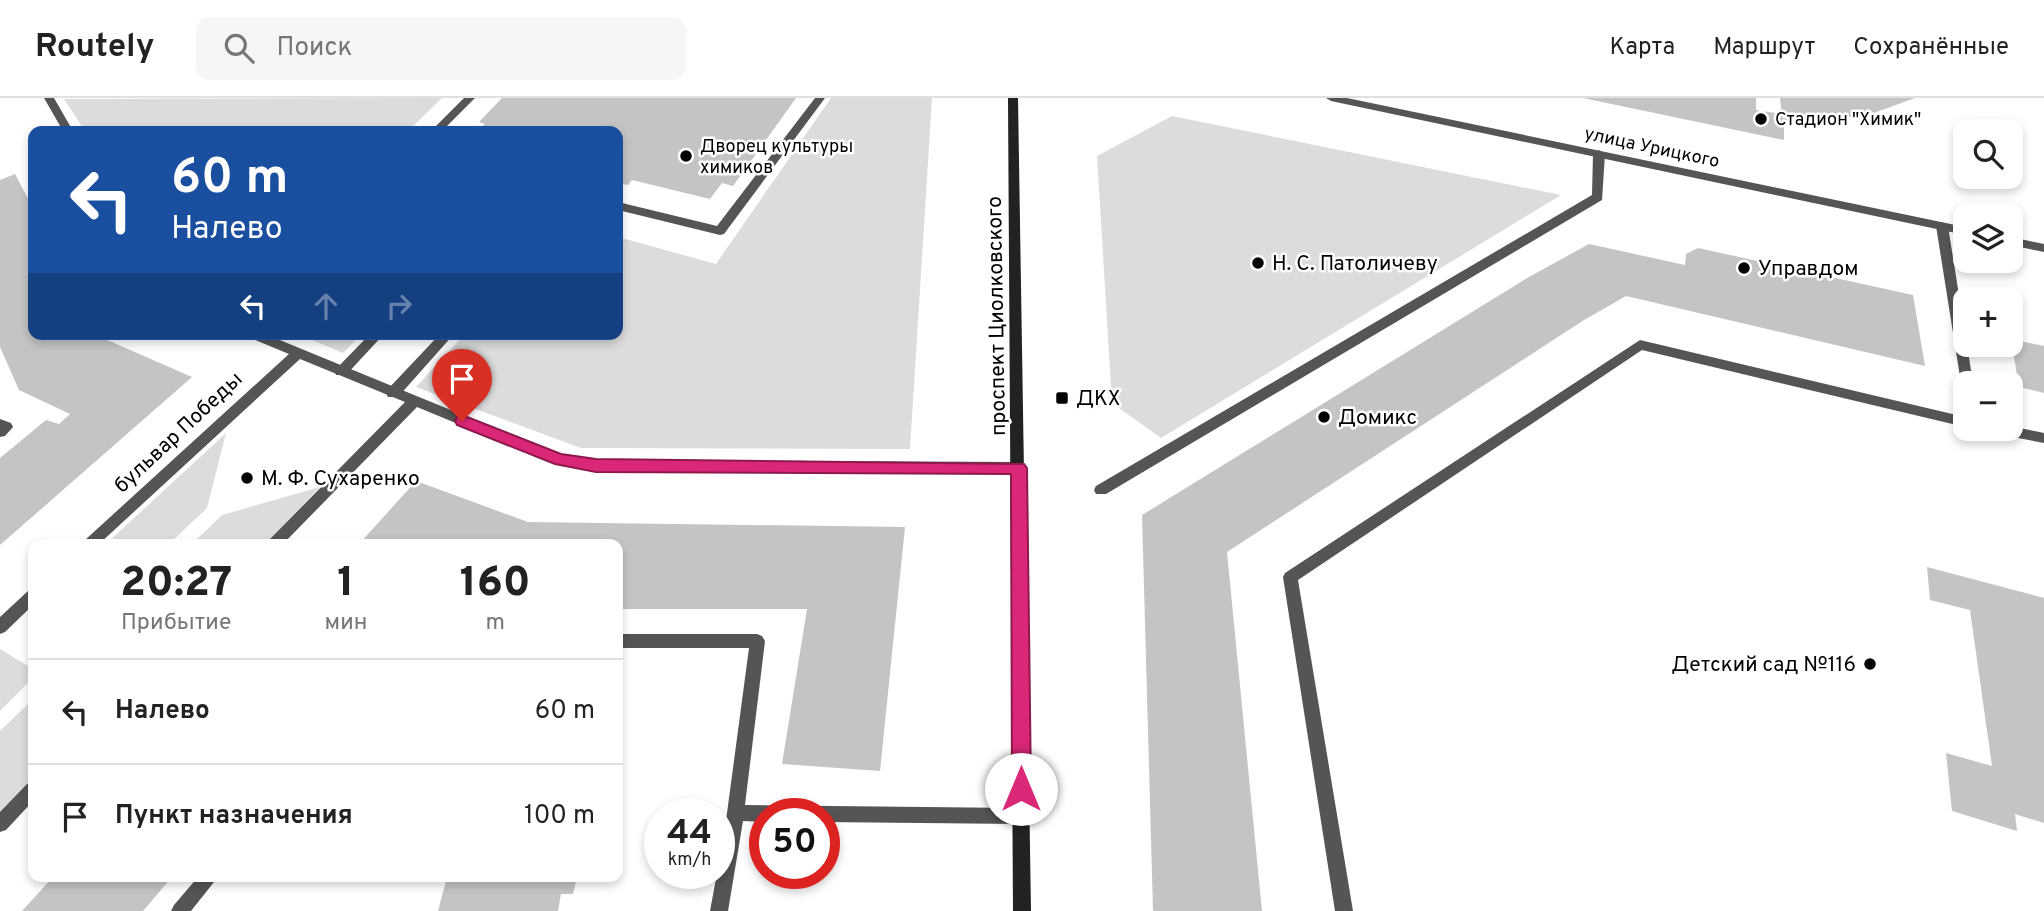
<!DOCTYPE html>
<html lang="ru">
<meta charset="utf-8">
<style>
:root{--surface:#fff;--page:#f6f6f6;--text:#222;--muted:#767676;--line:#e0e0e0}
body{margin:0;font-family:Overpass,sans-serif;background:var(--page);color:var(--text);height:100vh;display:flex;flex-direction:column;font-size:26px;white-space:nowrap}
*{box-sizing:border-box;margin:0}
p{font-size:23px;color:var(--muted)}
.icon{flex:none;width:38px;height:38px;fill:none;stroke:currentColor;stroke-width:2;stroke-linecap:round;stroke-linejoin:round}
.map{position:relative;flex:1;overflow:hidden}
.sheet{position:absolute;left:28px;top:441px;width:595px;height:343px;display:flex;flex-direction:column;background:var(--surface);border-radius:14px;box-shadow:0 4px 10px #0003}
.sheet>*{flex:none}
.hud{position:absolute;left:28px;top:28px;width:595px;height:214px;border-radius:14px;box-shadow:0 4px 10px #0003;background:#1a4fa0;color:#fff;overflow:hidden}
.fabs{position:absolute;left:1953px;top:21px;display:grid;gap:14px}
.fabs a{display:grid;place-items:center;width:70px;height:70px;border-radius:14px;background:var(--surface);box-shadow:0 4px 10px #0003;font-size:35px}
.speed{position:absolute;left:644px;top:700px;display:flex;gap:14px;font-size:35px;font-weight:700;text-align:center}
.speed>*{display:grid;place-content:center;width:91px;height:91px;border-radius:50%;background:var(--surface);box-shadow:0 4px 10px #0003;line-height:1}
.speed small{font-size:18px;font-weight:400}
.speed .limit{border:10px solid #d22;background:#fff;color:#111}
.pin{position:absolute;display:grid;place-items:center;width:60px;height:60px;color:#fff;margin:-72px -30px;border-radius:50% 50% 50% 0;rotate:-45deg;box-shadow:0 0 7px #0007}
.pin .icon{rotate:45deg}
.me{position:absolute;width:77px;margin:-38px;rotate:0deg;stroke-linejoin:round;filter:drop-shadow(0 0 5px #0008)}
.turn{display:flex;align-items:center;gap:24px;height:147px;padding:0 28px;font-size:32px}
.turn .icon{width:91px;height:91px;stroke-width:2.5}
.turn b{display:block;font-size:49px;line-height:60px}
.lanes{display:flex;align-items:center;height:66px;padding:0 28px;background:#0003;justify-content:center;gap:35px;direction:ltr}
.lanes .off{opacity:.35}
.eta{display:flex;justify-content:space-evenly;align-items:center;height:119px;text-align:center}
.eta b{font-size:42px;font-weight:800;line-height:49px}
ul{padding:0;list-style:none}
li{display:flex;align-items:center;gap:21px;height:105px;padding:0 28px;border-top:2px solid var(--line)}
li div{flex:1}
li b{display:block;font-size:26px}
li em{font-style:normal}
header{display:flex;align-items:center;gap:42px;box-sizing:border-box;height:98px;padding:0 35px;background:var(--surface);border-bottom:2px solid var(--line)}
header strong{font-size:33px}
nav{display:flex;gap:38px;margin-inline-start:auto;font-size:24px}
.search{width:490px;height:63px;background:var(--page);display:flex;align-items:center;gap:18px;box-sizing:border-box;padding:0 24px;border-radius:14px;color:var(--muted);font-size:26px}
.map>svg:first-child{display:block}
</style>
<header>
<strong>Routely</strong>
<div class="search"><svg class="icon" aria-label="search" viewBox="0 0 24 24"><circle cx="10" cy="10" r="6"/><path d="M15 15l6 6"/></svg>Поиск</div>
<nav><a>Карта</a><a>Маршрут</a><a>Сохранённые</a></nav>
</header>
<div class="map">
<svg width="2044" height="813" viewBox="0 0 2044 813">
<rect width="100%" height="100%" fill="#fff"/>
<path fill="#dcdcdc" d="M442 0 408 33H85L64 1Z
M831 0H932L910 351 581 350 416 289 465 236H618V139L716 166Z
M1172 18 1561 97 1161 340 1112 305 1097 58Z
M298 236H362L343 255Z
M226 335 207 410 169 446H106Z
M320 389 265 446H192L222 417Z
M0 551 33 571V580L0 613Z
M33 601V681L0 715V633Z"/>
<path fill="#c4c4c4" d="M502 0H796L733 88 722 85 710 101 632 82 628 87 618 85V33H478L485 26 479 24Z
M1583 0H1756V12L1782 16 1780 0H1915L1871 16 1784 27V42Z
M15 76 33 110V236H102L105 241 192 279 0 447V360L46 322 59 326 70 316 19 292 0 249V82Z
M1589 146 1685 167 1686 156 1698 150 1913 197 1925 268 1626 198 1584 222 1227 454 1262 813H1153L1142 417 1529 179Z
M2011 241 2044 248V295L2019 289Z
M416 383 528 424 905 429 880 673 782 666 807 511H618V446H359Z
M1927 469 2044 500V725L2015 716 2017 733 1952 713 1946 655 1992 668 1970 512 1930 502Z
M53 779H172L143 813H22Z
M447 779H577L573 796H561L558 813H438Z"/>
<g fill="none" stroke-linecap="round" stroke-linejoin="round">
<path fill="#555" fill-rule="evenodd" d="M464 0H475L442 33H431Z
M815 0H825L724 136 720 137 618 112V104L717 128Z
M1599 52 1605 56 1602 102 1106 396H1096L1094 392 1096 388 1592 97 1593 56Z
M1942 124 1948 128 1965 235V247H1967L1973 285H1965V289L1961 285 1936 128Z
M370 236H384L346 277H336L335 274 336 271Z
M440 236H454L398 299H388L386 295 388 291Z
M1640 242 1965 319V329L1642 252 1298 482 1353 813H1335L1283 479 1285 475Z
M0 321 11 325 13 329 5 338 0 339Z
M2011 328 2044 335V345L1997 336 1990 331H2011Z
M618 536H757L762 538 765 543 745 707 1022 710 1028 712 1030 718 1028 724 1022 726 824 724V716H765V724L743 723 728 813H710L717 775H719L749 550H618Z
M198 779H218L191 813H171L174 807Z"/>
<path fill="#555" fill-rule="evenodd" d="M44 0H54L73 33H63Z
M246 236H265L561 357 596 362 1019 364 1024 366 1026 370 1024 374 1019 376 596 374 555 366 417 309 283 446H267L269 442 405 304 300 261 99 446H83L85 442 289 256 248 239Z
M33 492V507L5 534 0 536V519L28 493Z
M33 684V703L6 732 0 734V714L27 686Z"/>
<path fill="#555" fill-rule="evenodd" d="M1326 0H1347L1965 129V137L1331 3Z
M2011 139 2044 146V154L2011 147Z"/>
<path fill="#222" fill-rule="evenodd" d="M1008 0H1018L1031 813H1013Z"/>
</g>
<path fill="#db2777" stroke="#8e194d" stroke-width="2" d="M462 317 561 356 596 361 1024 366 1027 370 1031 691 1028 697 1021 700 1015 697 1012 691 1011 376 596 374 555 366 457 327 455 323 457 319Z"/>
<g fill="#000" stroke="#fff" stroke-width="2.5">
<circle cx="1761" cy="21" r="7"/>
<circle cx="686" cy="58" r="7"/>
<circle cx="1258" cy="165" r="7"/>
<circle cx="1744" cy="170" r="7"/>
<rect x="1055" y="293" width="14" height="14" rx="3.5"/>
<circle cx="1324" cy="319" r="7"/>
<circle cx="247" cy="380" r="7"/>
<circle cx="1870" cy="566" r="7"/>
</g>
<g text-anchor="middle" stroke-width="5" stroke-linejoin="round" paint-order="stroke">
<g font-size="18" fill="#000" stroke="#fff" text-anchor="start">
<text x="1775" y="27">Стадион "Химик"</text>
<text x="700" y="54">Дворец культуры<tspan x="700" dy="21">химиков</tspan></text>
</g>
<g font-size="18" fill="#000" stroke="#fff">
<text transform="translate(1652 49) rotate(12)" y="6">улица Урицкого</text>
</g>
<g font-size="21" fill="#000" stroke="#fff" text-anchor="start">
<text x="1272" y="172">Н. С. Патоличеву</text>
<text x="1758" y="177">Управдом</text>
<text x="1076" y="307">ДКХ</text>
<text x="1338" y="326">Домикс</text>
<text x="261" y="387">М. Ф. Сухаренко</text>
<text x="1856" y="573" text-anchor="end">Детский сад №116</text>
</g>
<g font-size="21" fill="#000" stroke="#fff">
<text transform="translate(996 218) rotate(-91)" y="7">проспект Циолковского</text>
<text transform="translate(178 334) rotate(-43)" y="7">бульвар Победы</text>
</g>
</g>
</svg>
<div class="fabs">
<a><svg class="icon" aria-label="search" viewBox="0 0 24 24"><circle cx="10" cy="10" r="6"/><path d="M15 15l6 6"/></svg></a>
<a><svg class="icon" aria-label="layers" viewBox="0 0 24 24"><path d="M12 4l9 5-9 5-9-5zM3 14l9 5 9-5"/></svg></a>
<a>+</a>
<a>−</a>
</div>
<div class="speed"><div>44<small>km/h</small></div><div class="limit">50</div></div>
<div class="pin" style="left:462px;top:323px;background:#d93025"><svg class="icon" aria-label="arrive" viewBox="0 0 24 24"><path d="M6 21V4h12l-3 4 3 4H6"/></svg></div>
<svg class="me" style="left:1021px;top:691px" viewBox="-20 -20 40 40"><circle r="19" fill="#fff"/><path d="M0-13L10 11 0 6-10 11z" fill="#db2777"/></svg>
<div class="hud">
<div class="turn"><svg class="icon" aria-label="left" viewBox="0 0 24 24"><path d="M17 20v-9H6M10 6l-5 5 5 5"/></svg><div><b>60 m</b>Налево</div></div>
<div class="lanes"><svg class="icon" aria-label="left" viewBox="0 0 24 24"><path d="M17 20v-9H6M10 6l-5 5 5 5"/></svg><svg class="icon off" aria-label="ahead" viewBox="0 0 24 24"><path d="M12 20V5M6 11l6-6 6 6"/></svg><svg class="icon off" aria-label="right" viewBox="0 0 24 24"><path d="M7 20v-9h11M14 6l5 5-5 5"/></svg></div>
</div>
<section class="sheet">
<div class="eta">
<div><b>20:27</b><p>Прибытие</p></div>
<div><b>1</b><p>мин</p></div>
<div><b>160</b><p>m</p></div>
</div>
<ul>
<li><svg class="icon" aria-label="left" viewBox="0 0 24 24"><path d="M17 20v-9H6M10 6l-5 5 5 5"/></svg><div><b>Налево</b></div><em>60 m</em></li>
<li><svg class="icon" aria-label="arrive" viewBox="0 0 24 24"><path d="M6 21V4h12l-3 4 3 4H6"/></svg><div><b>Пункт назначения</b></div><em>100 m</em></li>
</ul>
</section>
</div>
